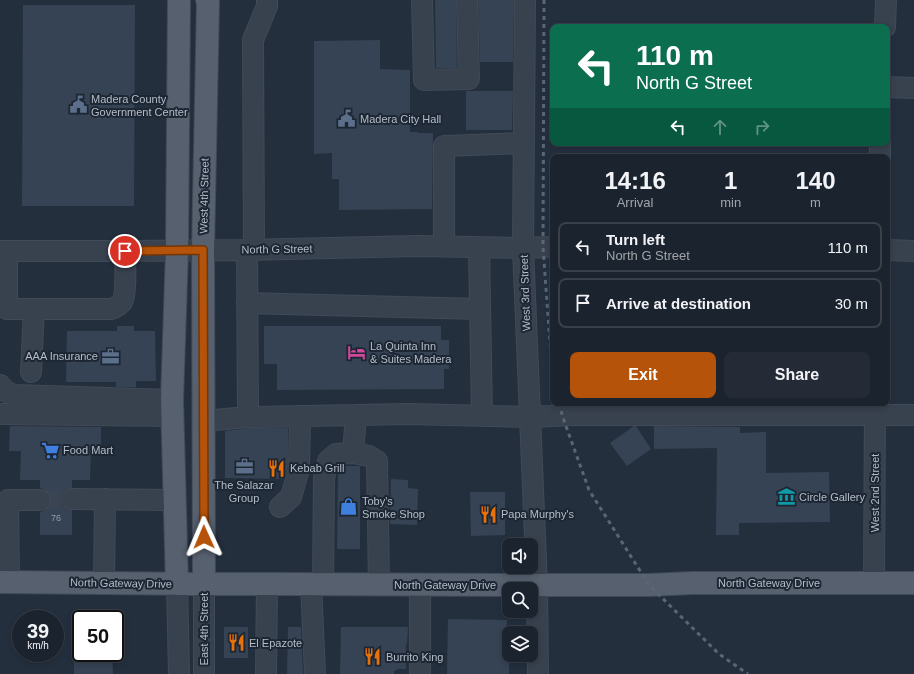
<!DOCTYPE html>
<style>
:root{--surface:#1b232e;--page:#242b36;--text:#f1f3f6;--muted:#a0a4aa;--line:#39404a;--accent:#b45309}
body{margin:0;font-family:Helvetica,sans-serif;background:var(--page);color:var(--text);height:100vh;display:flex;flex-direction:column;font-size:15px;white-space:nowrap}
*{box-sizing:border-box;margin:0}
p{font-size:13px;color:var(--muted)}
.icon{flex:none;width:22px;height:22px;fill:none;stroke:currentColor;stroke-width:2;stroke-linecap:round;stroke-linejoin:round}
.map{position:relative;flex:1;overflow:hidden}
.sheet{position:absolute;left:550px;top:154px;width:340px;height:252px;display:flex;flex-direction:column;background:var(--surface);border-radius:8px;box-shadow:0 2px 6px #0003,0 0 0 1px var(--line)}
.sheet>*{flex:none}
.top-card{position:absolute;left:550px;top:24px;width:340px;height:122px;border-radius:8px;box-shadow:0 2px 6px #0003,0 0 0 1px var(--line);background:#0b6e4f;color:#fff;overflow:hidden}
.tools{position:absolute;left:502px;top:538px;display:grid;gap:8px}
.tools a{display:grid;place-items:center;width:36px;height:36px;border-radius:8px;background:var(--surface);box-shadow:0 2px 6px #0003,0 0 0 1px var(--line);font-size:20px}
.speed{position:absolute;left:12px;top:610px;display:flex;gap:8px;font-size:20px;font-weight:700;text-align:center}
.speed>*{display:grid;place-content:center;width:52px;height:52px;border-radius:50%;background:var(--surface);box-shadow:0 2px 6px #0003,0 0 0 1px var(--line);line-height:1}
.speed small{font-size:10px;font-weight:400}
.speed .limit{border:2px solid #111;border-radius:6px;background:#fff;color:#111}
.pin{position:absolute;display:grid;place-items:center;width:34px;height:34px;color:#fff;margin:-17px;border:2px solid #fff;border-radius:50%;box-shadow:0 1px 4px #0007}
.me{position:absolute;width:44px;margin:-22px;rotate:359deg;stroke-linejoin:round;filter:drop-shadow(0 0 3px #0008)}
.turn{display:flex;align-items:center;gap:14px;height:84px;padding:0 20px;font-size:18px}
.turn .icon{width:52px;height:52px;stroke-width:2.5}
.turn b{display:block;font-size:28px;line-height:34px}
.lanes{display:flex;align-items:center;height:38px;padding:0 20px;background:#0003;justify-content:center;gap:20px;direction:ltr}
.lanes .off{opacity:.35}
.eta{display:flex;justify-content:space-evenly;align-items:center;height:68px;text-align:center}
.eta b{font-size:24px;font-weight:600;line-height:28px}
.action{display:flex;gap:8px;margin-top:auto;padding:8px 20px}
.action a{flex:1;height:46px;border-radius:8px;background:var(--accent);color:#fff;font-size:16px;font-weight:600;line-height:46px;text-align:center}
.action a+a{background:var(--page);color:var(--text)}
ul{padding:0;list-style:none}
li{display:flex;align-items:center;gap:12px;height:50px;margin:0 8px 6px;padding:0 12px;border:2px solid var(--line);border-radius:8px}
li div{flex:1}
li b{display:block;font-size:15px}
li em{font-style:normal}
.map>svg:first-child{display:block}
</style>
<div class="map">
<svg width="914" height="674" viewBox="0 0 914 674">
<rect width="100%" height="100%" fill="#242f3e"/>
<path fill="#364354" d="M435 0H456L457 68H436Z
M478 0H514L513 62H480Z
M23 5H135L134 206H22Z
M380 40V69L410 70V132H418V133H433L432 209 339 210V179H332V153L314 154V41Z
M466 91H513L512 130H466Z
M117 326H134V331H155L156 381H136V387H116V382H66L67 331H117Z
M264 326H441V340H449V369H444V389L277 390V364H264Z
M10 426 101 427V449H91L90 480H72V488L66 489 62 494 61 498 62 505 67 509 72 510V535H40V512L45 510 50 506 51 500 50 495 46 490 40 488V480H20L21 451H9Z
M634 426H636L651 449 627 466 610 443Z
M654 426 740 427V433L766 432V473L829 472 830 522 739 523V535H716L717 448 654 449Z
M249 428H288V467L284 479 225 478V431Z
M340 466H360V549H337L338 470V467Z
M391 479 408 480V488L418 489 417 525 390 524Z
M470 492H505V535L471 536Z
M448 619 507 620 506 641H509V674H447Z
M224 627H248V658H224Z
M288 627H301L303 674H287Z
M341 627H408L407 643 406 644V669H397V670L394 671V674H340Z
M74 653H112L113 674H74Z"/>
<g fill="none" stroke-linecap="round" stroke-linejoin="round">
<path stroke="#3a4453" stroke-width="20" stroke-dasharray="20 10" stroke-linecap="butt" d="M40 500 72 499"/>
<defs>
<path id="minor" d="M422 0 424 80 469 79 467 0
M525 0 523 248 537 585 538 674
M885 27 886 0
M887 87 914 88
M880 157V143
M444 246V146L524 143
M479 247 482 416
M254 249 253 40 267 6V0
M247 250 248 417
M887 250 914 251
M0 251H125L247 250 418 246 523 248 553 247
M7 251V309H112C116 307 119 306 122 302 127 294 125 261 125 251
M247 303 480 309
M31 372 34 309
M0 385 5 391 14 395 172 400
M0 414 173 416
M203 421 248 417 408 414 530 417 574 415H914
M353 453 356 415
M72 499 174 500
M280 507 291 497 299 469 300 416
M9 582 8 500H40
M874 582 875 403
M104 583 105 499
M177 584 179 674
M311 584 315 674
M323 584 324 478 328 461 336 454 353 453 369 456 377 461 379 585
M420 585V674
M204 674V584
M266 674 267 584"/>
<path id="major" d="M0 582 204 584H282L516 585H649L692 583H914
M177 584 172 400 177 250 179 0
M204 584 203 250 208 2 207 0"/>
</defs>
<use href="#minor" stroke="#414a57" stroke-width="22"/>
<use href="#major" stroke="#414a57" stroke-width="24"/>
<use href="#minor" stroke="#38414e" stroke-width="20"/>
<use href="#major" stroke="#56606e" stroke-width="22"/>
<path stroke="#5a6575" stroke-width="3" stroke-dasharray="4 4" stroke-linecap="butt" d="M544 0 543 247 550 343 553 362
M560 403 562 415 589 490 649 585 719 654 748 674"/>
</g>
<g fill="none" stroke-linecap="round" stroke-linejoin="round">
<defs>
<path id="route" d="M125 251 203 250 204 537"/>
</defs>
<use href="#route" stroke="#753606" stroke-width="10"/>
<use href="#route" stroke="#b45309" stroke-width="7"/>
</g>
<defs>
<symbol id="civic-bare" viewBox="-9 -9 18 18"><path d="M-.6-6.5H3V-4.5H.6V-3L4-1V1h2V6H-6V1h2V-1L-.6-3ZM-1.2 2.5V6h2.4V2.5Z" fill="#5c6f8a" stroke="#1d2633" stroke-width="2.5" paint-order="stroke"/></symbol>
<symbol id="hotel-bare" viewBox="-9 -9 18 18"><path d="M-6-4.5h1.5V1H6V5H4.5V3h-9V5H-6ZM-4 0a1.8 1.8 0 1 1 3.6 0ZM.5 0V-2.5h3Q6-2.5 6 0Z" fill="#d1479c" stroke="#1d2633" stroke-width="2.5" paint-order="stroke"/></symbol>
<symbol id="office-bare" viewBox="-9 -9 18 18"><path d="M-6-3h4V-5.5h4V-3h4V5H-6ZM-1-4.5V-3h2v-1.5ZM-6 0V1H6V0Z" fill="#5c6f8a" stroke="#1d2633" stroke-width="2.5" paint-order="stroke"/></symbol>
<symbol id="supermarket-bare" viewBox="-9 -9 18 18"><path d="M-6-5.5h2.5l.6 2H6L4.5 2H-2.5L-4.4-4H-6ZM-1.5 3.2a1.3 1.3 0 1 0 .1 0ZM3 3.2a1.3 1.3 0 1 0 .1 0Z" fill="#3f7fe0" stroke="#1d2633" stroke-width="2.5" paint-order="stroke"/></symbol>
<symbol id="restaurant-bare" viewBox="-9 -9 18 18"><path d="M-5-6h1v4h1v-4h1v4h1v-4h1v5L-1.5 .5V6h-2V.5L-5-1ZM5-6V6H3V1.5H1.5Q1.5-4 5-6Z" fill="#e8710a" stroke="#1d2633" stroke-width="2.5" paint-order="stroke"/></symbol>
<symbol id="museum-bare" viewBox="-9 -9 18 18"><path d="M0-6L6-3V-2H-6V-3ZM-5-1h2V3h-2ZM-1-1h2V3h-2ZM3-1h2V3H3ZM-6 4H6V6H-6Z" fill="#0f9aa8" stroke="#1d2633" stroke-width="2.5" paint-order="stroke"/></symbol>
<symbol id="shop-bare" viewBox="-9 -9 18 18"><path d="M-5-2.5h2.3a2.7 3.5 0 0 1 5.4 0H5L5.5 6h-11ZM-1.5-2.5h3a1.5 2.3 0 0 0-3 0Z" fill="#3f7fe0" stroke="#1d2633" stroke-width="2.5" paint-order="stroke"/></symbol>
</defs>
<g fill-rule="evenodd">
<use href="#civic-bare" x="66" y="92" width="25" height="25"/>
<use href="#civic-bare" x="334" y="106" width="25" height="25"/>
<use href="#hotel-bare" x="344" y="340" width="25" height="25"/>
<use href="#office-bare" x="98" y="344" width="25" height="25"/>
<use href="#supermarket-bare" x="38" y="438" width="25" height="25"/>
<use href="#office-bare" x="232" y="454" width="25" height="25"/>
<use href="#restaurant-bare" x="264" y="456" width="25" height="25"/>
<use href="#museum-bare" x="774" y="484" width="25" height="25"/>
<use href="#shop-bare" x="336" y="494" width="25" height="25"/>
<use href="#restaurant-bare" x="476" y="502" width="25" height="25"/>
<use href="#restaurant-bare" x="224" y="630" width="25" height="25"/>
<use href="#restaurant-bare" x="360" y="644" width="25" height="25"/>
</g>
<g text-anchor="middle" stroke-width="4" stroke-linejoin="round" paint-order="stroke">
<g font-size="9" fill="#929caa">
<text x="56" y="521">76</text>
</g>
<g font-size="11" fill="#b4bcc9" stroke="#1d2633" text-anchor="start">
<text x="91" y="103">Madera County<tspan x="91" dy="13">Government Center</tspan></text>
<text x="360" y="123">Madera City Hall</text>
<text x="370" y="350">La Quinta Inn<tspan x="370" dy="13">&amp; Suites Madera</tspan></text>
<text x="98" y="360" text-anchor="end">AAA Insurance</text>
<text x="63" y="454">Food Mart</text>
<text x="290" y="472">Kebab Grill</text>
<text x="244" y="489" text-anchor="middle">The Salazar<tspan x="244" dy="13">Group</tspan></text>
<text x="799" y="501">Circle Gallery</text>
<text x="362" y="505">Toby's<tspan x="362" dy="13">Smoke Shop</tspan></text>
<text x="501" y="518">Papa Murphy's</text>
<text x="249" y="647">El Epazote</text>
<text x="386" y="661">Burrito King</text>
</g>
<g font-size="11" fill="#b4bcc9" stroke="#1d2633">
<text transform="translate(204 196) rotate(-89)" y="4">West 4th Street</text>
<text transform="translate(277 249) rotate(-1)" y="4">North G Street</text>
<text transform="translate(525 293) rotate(-92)" y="4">West 3rd Street</text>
<text transform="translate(875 493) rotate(-90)" y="4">West 2nd Street</text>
<text transform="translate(121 583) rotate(1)" y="4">North Gateway Drive</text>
<text x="769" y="587">North Gateway Drive</text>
<text x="445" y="589">North Gateway Drive</text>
<text transform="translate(204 629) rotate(-90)" y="4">East 4th Street</text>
</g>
</g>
</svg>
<div class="tools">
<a><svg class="icon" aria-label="sound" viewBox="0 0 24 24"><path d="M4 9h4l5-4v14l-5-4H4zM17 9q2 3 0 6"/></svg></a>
<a><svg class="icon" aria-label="search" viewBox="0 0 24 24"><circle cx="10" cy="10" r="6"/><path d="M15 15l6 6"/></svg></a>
<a><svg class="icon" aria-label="layers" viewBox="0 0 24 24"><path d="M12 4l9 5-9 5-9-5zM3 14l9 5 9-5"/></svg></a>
</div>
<div class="speed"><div>39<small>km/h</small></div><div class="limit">50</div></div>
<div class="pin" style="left:125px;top:251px;background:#d93025"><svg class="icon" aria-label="arrive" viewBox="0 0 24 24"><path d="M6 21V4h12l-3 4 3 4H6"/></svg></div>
<svg class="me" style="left:204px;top:537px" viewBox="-20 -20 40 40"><path d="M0-17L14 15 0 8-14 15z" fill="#b45309" stroke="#fff" stroke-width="4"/></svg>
<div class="top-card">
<div class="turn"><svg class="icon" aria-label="left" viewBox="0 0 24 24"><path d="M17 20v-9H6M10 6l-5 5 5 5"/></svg><div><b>110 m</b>North G Street</div></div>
<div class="lanes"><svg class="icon" aria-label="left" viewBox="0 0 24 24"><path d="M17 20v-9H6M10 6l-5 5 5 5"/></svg><svg class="icon off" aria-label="ahead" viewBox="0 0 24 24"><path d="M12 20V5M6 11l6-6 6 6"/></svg><svg class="icon off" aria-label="right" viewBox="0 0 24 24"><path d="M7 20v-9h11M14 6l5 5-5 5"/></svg></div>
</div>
<section class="sheet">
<div class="eta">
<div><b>14:16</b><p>Arrival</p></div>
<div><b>1</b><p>min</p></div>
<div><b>140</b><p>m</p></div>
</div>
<ul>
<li><svg class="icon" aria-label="left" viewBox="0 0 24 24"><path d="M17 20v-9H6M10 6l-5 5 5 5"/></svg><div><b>Turn left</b><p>North G Street</p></div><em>110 m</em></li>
<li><svg class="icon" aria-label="arrive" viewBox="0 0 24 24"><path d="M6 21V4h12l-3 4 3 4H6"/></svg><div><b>Arrive at destination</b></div><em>30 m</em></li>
</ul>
<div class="action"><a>Exit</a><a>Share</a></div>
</section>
</div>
